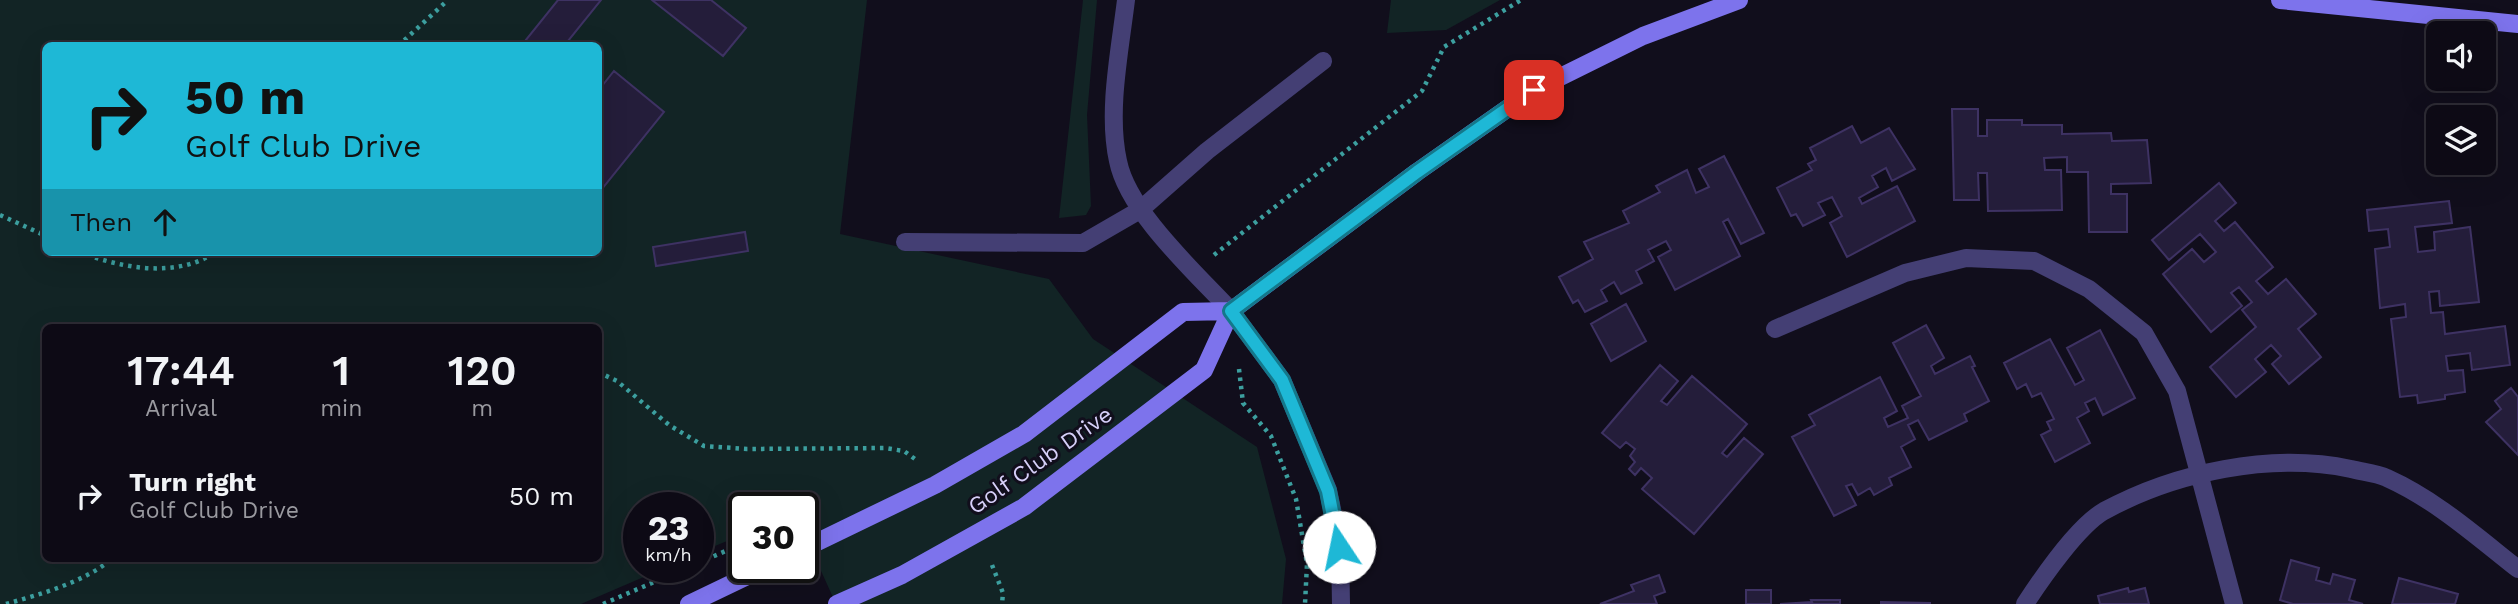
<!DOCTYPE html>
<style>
:root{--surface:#0d0a15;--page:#1b1822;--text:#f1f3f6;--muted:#9a9aa0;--line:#2d2b34}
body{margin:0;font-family:"Work Sans",sans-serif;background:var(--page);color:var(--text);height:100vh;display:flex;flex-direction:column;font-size:26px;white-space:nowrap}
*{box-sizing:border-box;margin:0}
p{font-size:23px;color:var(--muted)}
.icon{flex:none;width:38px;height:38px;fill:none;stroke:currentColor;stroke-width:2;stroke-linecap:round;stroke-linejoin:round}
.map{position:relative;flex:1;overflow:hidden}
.details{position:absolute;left:42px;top:324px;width:560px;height:238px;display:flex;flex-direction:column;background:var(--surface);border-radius:10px;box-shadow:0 7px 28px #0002,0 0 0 2px var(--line)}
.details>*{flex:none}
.banner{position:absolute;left:42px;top:42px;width:560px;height:214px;border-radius:10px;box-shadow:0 7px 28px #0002,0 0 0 2px var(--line);background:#1eb8d6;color:#111;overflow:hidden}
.controls{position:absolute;left:2426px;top:21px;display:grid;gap:14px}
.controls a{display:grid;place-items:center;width:70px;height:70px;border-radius:10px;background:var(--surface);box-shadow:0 7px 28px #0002,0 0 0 2px var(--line);font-size:35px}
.speed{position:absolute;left:623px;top:492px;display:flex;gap:14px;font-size:35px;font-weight:700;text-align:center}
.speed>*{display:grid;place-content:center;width:91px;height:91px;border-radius:50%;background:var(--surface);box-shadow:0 7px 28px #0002,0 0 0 2px var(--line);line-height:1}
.speed small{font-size:18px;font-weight:400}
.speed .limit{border:4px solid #111;border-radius:10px;background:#fff;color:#111}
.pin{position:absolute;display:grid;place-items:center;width:60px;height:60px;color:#fff;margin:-30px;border-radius:14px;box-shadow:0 4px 10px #0006}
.me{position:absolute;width:77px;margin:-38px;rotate:349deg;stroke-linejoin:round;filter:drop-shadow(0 0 5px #0008)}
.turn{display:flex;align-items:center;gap:24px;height:147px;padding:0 28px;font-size:32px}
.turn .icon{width:91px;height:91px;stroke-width:2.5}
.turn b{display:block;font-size:49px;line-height:60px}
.then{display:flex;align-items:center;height:66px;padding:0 28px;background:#0003;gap:14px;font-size:26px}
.eta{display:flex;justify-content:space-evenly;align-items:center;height:119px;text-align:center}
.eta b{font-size:42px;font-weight:600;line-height:49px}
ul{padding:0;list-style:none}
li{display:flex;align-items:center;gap:21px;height:105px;padding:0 28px}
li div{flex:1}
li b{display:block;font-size:26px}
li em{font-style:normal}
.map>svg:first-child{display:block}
</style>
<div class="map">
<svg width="2518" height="604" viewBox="0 0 2518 604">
<rect width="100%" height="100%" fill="#110e1c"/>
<path fill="#122425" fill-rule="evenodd" d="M0 0H867L840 234 1049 279 1093 339 1257 447 1286 559 1282 604H836L803 531V508H744V534L698 553V508H639V567H667L581 604H0ZM46 46H598V252H46ZM46 327H598V558H46Z
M1083 0H1097L1087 115 1091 206 1086 215 1059 218Z
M1391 0H1500L1446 30 1387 33Z"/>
<path fill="#241d3a" stroke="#3e3263" stroke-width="2" d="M558 0H601L564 46H521Z
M652 0H711L746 28 723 56Z
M614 71 664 112 598 194V91Z
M1952 109H1978V136H1987V120H2022V125H2062V134L2111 133 2112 141 2147 140 2151 183 2111 184V194H2127V232H2089L2088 172H2067V157L2044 158 2045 170H2061L2062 210 1988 211 1987 173H1978L1979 200H1954Z
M1852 126 1861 143 1889 128 1915 169 1892 181 1886 168 1872 176 1878 187 1859 198 1862 204 1897 186 1915 221 1847 257 1830 223 1842 216 1832 197 1818 203 1825 215 1803 226 1796 214 1791 216 1777 188 1812 170 1808 164 1816 160 1810 148Z
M1724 156 1764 233 1741 244 1728 219 1723 222 1740 256 1675 290 1658 257 1671 250 1666 241 1648 250 1654 261 1636 271 1642 283 1621 294 1614 282 1601 290 1607 301 1585 312 1578 300 1573 303 1559 277 1593 259 1584 242 1629 223 1623 211 1660 192 1656 186 1687 170 1696 193 1709 187 1699 169Z
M2219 183 2236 203 2215 221 2224 231 2235 222 2273 267 2256 281 2268 294 2286 279 2316 314 2298 329 2321 357 2289 384 2272 364 2281 356 2271 345 2255 359 2266 372 2236 397 2210 367 2256 327 2242 310 2252 302 2239 287 2231 293 2242 306 2211 332 2163 274 2192 249 2204 262 2216 252 2200 234 2169 260 2152 240Z
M2449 201 2452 223 2415 227 2418 252 2435 250 2434 232 2470 227 2479 302 2440 306 2439 291 2429 292 2431 313 2443 312 2445 334 2505 326 2510 365 2472 370 2470 353 2446 356 2448 371 2463 370 2465 392 2445 395V399L2418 403 2417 395 2400 397 2391 319 2406 317 2405 304 2380 308 2375 249 2390 247 2388 229 2369 231 2367 210Z
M745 232 748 251 656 266 653 247Z
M1626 304 1646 341 1611 361 1591 324Z
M1926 325 1944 358 1931 366 1935 374 1970 356 1975 366 1972 367 1989 401 1964 414 1967 421 1929 440 1918 420 1908 425 1915 439 1901 447 1911 467 1889 478 1892 485 1874 495 1870 488 1858 495 1852 484 1846 486 1856 505 1834 516 1792 437 1815 425 1809 415 1880 377 1897 411 1884 418 1888 427 1908 418 1902 406 1921 396 1893 343Z
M2100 330 2135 398 2103 415 2095 398 2085 403 2089 411 2077 418 2090 443 2055 462 2041 435 2051 430 2047 422 2054 419 2041 393 2032 397 2026 384 2017 389 2004 363 2050 339 2075 385 2084 380 2067 348Z
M1660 365 1678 381 1661 401 1667 405 1692 376 1747 424 1722 453 1727 457 1744 438 1763 454 1694 534 1642 489 1652 478 1641 468 1635 475 1629 469 1635 462 1630 456 1635 449 1626 442 1620 448 1602 433Z
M2511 388 2518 397V455L2486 422 2501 409 2495 401Z
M2291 560 2319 568 2316 580 2330 584 2333 574 2355 580 2349 600 2363 604H2293L2280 600Z
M1659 575 1665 592 1654 596 1657 604H1600L1634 591 1631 585Z
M2399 578 2458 594 2455 604H2392Z
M2128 588 2129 592 2145 588 2149 604H2100L2098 596Z
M1746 590H1771V604H1746Z
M1811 600H1840V604H1780L1812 602Z
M1881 602 1931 603 1881 604Z"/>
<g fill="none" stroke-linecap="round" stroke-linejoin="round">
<path stroke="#3c9f9f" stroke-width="4.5" stroke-dasharray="3.5 5" stroke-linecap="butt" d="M398 46 448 0
M0 215 46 236
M79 252C122 268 175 279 216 252
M1214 255 1422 91 1444 47 1521 0
M1239 369 1243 403 1271 436 1296 499 1307 564 1305 604
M598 372 617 381 669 425 704 446 747 449 885 448 904 451 915 459
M698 563 744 543
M992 565 1003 593 1002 604
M6 604C41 594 85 582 113 558
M603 604 689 567"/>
<path stroke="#443f74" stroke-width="18" d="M1126 0C1120 50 1107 112 1118 161 1128 212 1196 273 1231 311
M905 242 1083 243 1140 210 1207 151 1323 61"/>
<path stroke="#443f74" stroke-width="18" d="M1231 311 1282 380 1328 490 1340 547 1341 604
M1775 329 1905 273 1966 258 2034 261 2089 289 2144 333 2177 391 2234 604
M2025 604C2042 578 2078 526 2104 511 2176 472 2271 452 2351 469 2363 472 2377 473 2387 478 2436 500 2476 536 2518 569"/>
<path stroke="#7d73ec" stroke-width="18" d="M2280 0 2518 24
M803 549 935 485 1024 434 1183 312 1231 311
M689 604 766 567
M837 604 902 575 1024 507 1204 370 1231 311 1417 172 1534 90 1643 36 1739 0"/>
</g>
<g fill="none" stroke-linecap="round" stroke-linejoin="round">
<defs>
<path id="route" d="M1339 547 1328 491 1282 380 1231 311 1417 172 1534 90"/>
</defs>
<use href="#route" stroke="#14788b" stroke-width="18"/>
<use href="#route" stroke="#1eb8d6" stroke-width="12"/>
</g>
<g text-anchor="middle" stroke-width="6" stroke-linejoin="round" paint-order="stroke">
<g font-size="23" fill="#d6cff8" stroke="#110e1c">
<text transform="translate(1040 460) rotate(-35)" y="8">Golf Club Drive</text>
</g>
</g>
</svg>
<div class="controls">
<a><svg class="icon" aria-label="sound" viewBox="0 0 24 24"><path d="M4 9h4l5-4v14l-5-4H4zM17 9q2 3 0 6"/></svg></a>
<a><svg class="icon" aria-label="layers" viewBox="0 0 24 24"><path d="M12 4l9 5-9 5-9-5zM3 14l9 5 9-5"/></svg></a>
</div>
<div class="speed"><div>23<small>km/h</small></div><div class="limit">30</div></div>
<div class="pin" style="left:1534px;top:90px;background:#d93025"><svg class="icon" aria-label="arrive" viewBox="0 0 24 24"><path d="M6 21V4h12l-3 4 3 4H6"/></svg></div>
<svg class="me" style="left:1339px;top:547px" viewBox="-20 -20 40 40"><circle r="19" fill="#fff"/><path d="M0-13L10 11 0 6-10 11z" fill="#1eb8d6"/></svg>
<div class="banner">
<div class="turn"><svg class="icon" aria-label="right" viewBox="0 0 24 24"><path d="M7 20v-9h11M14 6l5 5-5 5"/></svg><div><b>50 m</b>Golf Club Drive</div></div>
<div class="then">Then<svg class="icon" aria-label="ahead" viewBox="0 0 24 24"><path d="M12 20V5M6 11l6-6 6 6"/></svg></div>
</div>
<section class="details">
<div class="eta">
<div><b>17:44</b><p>Arrival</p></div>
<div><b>1</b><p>min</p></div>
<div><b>120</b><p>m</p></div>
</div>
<ul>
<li><svg class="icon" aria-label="right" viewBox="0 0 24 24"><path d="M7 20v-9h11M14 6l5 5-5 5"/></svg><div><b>Turn right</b><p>Golf Club Drive</p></div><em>50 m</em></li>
</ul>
</section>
</div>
